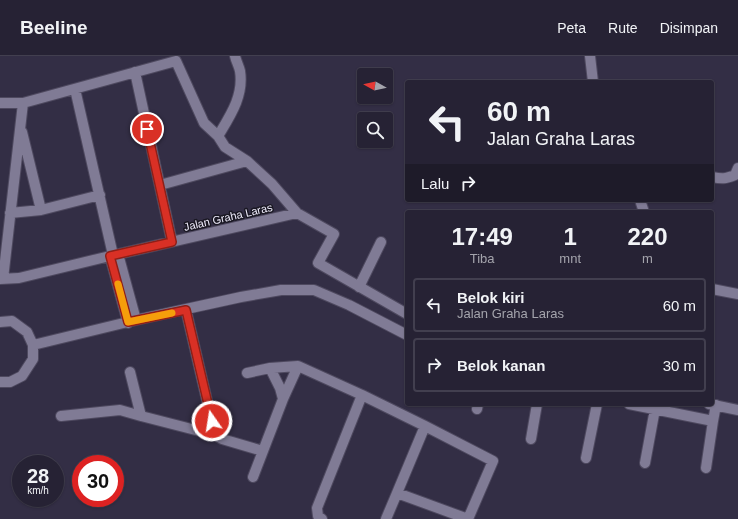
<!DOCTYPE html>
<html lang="id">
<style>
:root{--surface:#262234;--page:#322f40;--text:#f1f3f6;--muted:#a4a4ac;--line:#423f4f}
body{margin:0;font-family:Arial,sans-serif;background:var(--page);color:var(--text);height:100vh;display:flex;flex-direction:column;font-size:15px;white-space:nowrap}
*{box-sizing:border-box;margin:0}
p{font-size:13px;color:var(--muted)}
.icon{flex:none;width:22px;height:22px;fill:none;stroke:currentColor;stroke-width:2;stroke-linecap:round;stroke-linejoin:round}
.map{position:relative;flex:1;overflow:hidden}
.sheet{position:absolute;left:405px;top:154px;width:309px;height:196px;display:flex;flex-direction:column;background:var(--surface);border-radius:4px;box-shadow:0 1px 3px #0004,0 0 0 1px var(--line)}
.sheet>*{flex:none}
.top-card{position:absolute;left:405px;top:24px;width:309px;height:122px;border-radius:4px;box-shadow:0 1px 3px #0004,0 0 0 1px var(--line);background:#262234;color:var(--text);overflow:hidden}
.needle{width:26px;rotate:278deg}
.controls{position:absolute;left:357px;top:12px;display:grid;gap:8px}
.controls a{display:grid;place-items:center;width:36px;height:36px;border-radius:4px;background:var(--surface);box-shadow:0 1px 3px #0004,0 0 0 1px var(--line);font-size:20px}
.speed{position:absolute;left:12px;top:399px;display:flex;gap:8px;font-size:20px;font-weight:700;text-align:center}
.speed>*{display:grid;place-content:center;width:52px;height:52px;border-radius:50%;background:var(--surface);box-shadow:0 1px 3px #0004,0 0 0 1px var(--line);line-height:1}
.speed small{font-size:10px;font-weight:400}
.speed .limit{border:6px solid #d22;background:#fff;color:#111}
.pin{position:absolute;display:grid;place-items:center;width:34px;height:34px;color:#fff;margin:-17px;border:2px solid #fff;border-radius:50%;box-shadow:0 1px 4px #0007}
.me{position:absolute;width:44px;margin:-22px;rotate:347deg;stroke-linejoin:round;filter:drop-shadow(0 0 3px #0008)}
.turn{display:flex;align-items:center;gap:14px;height:84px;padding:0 16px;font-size:18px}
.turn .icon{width:52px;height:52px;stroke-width:2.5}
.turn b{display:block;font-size:28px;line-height:34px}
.then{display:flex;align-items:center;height:38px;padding:0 16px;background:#0003;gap:8px;font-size:15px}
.eta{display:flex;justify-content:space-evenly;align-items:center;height:68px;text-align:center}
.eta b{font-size:24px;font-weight:600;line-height:28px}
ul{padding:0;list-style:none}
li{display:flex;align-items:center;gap:12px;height:54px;margin:0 8px 6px;padding:0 8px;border:2px solid var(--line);border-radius:4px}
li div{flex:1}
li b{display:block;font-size:15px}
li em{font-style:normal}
header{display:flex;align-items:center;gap:24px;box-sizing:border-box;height:56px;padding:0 20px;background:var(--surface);border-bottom:1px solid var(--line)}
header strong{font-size:19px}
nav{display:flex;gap:22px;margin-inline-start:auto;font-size:14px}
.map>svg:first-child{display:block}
</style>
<header>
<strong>Beeline</strong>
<nav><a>Peta</a><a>Rute</a><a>Disimpan</a></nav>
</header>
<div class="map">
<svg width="738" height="463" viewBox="0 0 738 463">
<rect width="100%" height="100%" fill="#332e45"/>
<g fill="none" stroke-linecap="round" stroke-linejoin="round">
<defs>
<path id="minor" d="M590 0 593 26
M135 16 172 186
M75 33 113 199
M0 47H23L176 5 204 67 218 80 225 91 247 105 272 128 297 157 334 178 318 207 407 258
M22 76 41 154
M218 80C230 60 244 40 240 15 239 10 236 5 235 0
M712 121C722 123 725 123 735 119L738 112
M160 129 247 105
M640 144 644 156
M10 157 41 154 100 139
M118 198 136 264
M110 200 128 267
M0 223 19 222 110 200 297 157
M3 223 23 47
M359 231 381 186
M712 233 738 238
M0 266 12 265 27 276 33 289V303L22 320 10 326H0
M33 289 136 264 241 241 281 234H314L349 249 407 279
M270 312 298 310 362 339 425 370 493 405 468 463 397 437 386 463
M130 316 141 360 215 379 186 254
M247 317 270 312 280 332 283 343 263 395
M283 343 298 310
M629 348 713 365 716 349
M709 348 738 354
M477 353 478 348
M61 360 120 354 141 360
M215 379 222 383 263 395 253 421
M531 383 537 348
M586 402 597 348
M645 407 655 353
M706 412 713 365
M397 437 425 370
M322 463 318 460 317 452 362 339"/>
</defs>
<use href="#minor" stroke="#4e495f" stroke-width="12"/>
<use href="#minor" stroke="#807b95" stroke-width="10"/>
</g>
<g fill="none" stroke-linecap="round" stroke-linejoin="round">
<defs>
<path id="route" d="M147 73 172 186 110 200 128 266 186 254 212 365"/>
</defs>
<use href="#route" stroke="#8d1f18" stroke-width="10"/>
<use href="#route" stroke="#d93025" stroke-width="7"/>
<path stroke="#f59e0b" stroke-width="7" d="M118 228 128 266 172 257"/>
</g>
<g text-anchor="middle" stroke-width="3" stroke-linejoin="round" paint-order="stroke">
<g font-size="11" fill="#f1eefe" stroke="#1a1823">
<text transform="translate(228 161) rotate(-13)" y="4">Jalan Graha Laras</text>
</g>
</g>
</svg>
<div class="controls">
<a><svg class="needle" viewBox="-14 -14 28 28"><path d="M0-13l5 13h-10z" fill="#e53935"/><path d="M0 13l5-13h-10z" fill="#a4a4ac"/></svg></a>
<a><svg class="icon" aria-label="search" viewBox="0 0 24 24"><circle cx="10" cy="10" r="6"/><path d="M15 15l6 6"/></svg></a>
</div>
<div class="speed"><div>28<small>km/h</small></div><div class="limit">30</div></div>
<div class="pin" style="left:147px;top:73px;background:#d93025"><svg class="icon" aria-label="arrive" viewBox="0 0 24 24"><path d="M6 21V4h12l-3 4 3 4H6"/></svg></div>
<svg class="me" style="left:212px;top:365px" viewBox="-20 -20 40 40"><circle r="17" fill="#d93025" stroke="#fff" stroke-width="3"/><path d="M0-11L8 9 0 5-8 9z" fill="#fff"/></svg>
<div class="top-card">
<div class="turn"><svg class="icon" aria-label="left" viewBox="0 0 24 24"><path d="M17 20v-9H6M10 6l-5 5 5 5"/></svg><div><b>60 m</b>Jalan Graha Laras</div></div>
<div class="then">Lalu<svg class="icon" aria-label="right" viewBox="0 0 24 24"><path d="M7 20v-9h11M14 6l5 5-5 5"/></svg></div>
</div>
<section class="sheet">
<div class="eta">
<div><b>17:49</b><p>Tiba</p></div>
<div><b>1</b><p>mnt</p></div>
<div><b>220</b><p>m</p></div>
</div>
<ul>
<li><svg class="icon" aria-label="left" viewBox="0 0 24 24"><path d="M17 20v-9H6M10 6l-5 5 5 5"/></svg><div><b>Belok kiri</b><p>Jalan Graha Laras</p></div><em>60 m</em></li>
<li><svg class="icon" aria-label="right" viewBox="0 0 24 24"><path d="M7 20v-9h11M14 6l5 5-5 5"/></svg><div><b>Belok kanan</b></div><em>30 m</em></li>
</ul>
</section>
</div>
